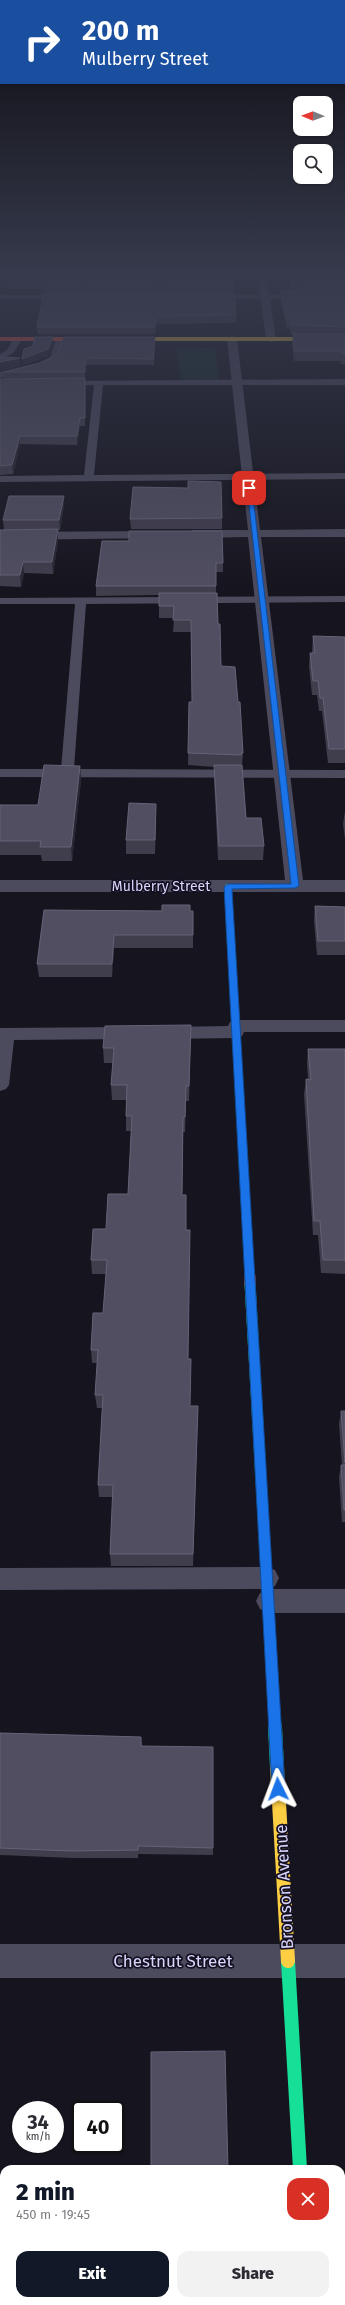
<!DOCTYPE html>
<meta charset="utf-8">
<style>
:root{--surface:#fff;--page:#f2f2f3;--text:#2b2b33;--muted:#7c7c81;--accent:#111827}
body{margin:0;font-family:"Fira Sans",sans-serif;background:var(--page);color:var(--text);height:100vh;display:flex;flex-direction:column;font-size:15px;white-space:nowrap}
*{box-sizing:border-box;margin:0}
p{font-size:13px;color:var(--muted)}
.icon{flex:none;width:22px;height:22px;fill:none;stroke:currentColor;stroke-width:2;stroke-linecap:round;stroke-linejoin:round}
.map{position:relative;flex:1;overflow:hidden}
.drawer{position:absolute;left:0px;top:2165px;width:345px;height:140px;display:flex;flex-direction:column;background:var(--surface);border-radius:12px 12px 0 0;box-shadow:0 1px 3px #0004}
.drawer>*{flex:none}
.top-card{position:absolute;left:0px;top:0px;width:345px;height:84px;box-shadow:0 1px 3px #0004;background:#1a4fa0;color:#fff;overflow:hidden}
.needle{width:26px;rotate:271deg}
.tools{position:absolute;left:293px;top:96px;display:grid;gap:8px}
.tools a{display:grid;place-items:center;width:40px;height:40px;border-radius:8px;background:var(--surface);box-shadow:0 1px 3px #0004;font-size:20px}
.speed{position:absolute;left:12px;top:2101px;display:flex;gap:8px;font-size:20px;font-weight:700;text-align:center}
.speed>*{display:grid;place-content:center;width:52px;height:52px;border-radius:50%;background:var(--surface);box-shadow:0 1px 3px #0004;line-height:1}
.speed small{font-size:10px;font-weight:400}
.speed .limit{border:2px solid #111;border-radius:6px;background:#fff;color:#111}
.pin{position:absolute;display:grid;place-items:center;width:34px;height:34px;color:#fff;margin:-17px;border-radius:8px;box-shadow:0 2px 6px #0006}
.me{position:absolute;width:44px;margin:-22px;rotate:357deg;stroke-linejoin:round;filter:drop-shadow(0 0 3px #0008)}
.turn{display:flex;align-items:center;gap:14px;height:84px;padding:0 16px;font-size:18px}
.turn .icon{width:52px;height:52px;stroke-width:2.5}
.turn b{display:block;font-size:28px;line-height:34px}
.round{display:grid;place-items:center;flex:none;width:42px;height:42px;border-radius:12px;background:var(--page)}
.overview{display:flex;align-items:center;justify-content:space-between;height:68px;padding:0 16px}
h1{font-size:24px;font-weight:800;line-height:30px;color:var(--accent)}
.button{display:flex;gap:8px;margin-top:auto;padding:8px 16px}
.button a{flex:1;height:46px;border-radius:12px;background:var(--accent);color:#fff;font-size:16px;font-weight:800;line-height:46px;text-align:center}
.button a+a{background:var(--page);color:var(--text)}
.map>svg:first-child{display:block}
</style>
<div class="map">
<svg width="345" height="2305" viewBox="0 0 345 2305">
<rect width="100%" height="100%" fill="#16141e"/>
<path fill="#142828" d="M215 348 219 381H181L176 349Z"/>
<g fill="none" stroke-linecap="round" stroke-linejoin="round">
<path fill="#4c4a5d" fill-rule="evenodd" d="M84 270H92L89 290 85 292 81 290Z
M157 270H165L164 297 160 299 156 297Z
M345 294V298L210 299 206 297 210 295Z
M0 295H68L72 297 68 299H0Z
M14 337 21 339C17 350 12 357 0 358V354L8 349Z
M57 337 64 339 57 360 44 367 0 378V372L38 363 50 357Z
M345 379V385H103L94 475 345 473V479L0 482V476L84 475 94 385 61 386 57 383 58 381Z
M345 596V602L86 604 74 769 345 770V778L0 777V769H61L75 604H0V598Z
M236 1020H345V1032H244L242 1036 236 1038 167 1039 161 1037 159 1033 161 1029 167 1027 228 1026 230 1022Z
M129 1027 135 1029 137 1033 135 1037 129 1039 14 1040 9 1085 6 1089 0 1091V1028Z
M267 1567 275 1570 279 1578 275 1586 267 1589 0 1590V1568Z
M268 1589H345V1613H268L260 1609 256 1601 260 1593Z"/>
<path fill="#4c4a5d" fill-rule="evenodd" d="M257 270H265L276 339 271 342 266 339Z
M232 336 237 339 260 530 345 529V537H261L303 880H345V892H0V880H285L248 537 192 538 186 534 192 530H248L227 339Z
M160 531 165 532 166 535 165 538 0 540V532Z
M0 1944H345V1978H0Z
M287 2301H327L328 2305H288Z"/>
<path stroke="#16e098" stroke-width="6" d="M228 887 230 926"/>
<path stroke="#16e098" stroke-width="8" d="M230 925 242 1136"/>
<path stroke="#16e098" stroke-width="11" d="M250 1284 275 1728"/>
<path stroke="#16e098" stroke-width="14" d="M275 1727 277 1767
M288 1961 300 2169"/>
<path stroke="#ffcf43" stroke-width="4" d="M124 339H345"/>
<path stroke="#ffcf43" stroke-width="14" d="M277 1767 288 1961"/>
<path stroke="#f24e42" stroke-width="4" d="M0 339H92"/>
<path stroke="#f24e42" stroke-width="8" d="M242 1136 250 1278"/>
<path stroke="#f24e42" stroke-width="11" d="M250 1277V1284"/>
</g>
<path fill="#403d4d" d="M10 270H83L80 284 83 286 84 293H86V286L90 283 91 270H158H157L155 293 236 315V323L156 324 155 334H38L37 327 46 293V289H9V282L10 277Z
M165 270 233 285V292H166Z
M288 270H345V364H341L340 361H294L292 344 293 335 291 334 290 329H287L281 300V291H291Z
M155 344 154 365H85V378H4V372L44 362Z
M85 378V426H80L77 445 20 444 13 474 0 475V379Z
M188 488 222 518V529H131L130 519Z
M64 496V506L60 530H58V541L53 574 24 573 21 587 0 586V531L4 530 3 520Z
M102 541 223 563V572H216V593L221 666 238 702 243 753 242 766 246 818 264 846 263 860H218L214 779V767L188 765 189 702H192L191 632H173L174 618H159V595L96 596V586Z
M313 636 345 637V763H328L322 711H319L317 695H312L309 666 310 653H312V650Z
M80 766 81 780 72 861H42L41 855H0V805H38Z
M345 811V839L343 824Z
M156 818 155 854H126V840Z
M315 906 345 907V955H317L314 921Z
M44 910 193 911V948H114L112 977H39L37 964Z
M191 1025 189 1101H186L185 1132H183L182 1195 186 1230 188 1359 190 1406H198L193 1566H111L110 1554 113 1497H99L98 1485 103 1408H97L95 1395 97 1363H92L91 1350 103 1313 106 1274H92L91 1260 106 1229 128 1194 131 1131H126V1100H112L111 1085 113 1063H104L103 1048Z
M308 1049H345V1274L321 1273 318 1235H313L304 1094 306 1079 308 1080 307 1063Z
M341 1411H345V1522H342L339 1477 341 1465H342L339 1424Z
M0 1733 141 1737 142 1746 213 1848V1855L138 1854V1858H72L0 1855Z"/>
<path fill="#282632" d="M81 270H83L80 286 79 283Z
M156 270H158H157L155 293Z
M53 337V344L49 356 23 365 22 359Z
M20 358V366L0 371V362Z
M80 418V426L77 445V436Z
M20 436V444L13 474 12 465Z
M64 496V506L60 530 59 520Z
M58 529V541L53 574 52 562Z
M23 562 24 573 21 587 20 575Z
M80 766 81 780 72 861 71 847Z
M156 804V818L155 854V840Z
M114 935V948L112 977V964Z"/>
<path fill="#504e60" stroke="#666378" d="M10 270H81L79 283 83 286H46L47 282H9L13 271H10Z
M91 270H156L155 286H86L90 283Z
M165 270H232L233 285H166Z
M290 270H345V285L292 284Z
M281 291H345V327L292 325 291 319H287Z
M44 293H234L236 315 156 316 155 327H37Z
M293 334H345V354H342L341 351H295Z
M35 337H53L48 349 22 359 24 349 33 346Z
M64 337H155L153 359 85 358V372H4L44 362 57 355Z
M0 357 20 358 0 362Z
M85 378V418H80L77 436H20L12 465 0 466V379Z
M188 481 221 482 222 518 130 519 133 487 188 488Z
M9 496H64L59 520H3Z
M58 529 52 562H23L20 575H0V530Z
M129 531H222L223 563H216V586H96L102 541H129Z
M159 593H217L218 624H220L221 666 235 667 238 702H240L243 753H241V755L188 753 189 702H192L191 620H173L174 606H159Z
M313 636 345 637V749H329L323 698H320L318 681H313L310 653H315Z
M44 765 80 766 71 847H40L41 841H0V805H38Z
M214 765H242L246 818H261L264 846H219Z
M129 803 156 804 155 840H126Z
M162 905H190V911H193V935H114L112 964H37L44 910 162 911Z
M315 906 345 907V941H318Z
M191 1025 189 1086H186L185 1117H183L182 1195H186V1230H190L188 1359H191L190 1406H198L193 1554H110L113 1485H98L103 1395H95L98 1350H91L93 1313H103L107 1260H91L93 1229H106L108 1194H128L132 1116H126L127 1085H111L114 1048H103L105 1026Z
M308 1049H345V1260H323L320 1221H314L306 1079 311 1080Z
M341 1411H345V1463Z
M341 1465H345V1510H344Z
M0 1733 141 1737V1746L213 1747V1848L138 1846V1850L70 1851 0 1848Z
M225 2051 228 2169H151V2052Z
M150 2301H231V2305H150Z"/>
<linearGradient id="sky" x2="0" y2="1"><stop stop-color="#0c0b10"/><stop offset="0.46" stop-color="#363a4c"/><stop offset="1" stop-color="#363a4c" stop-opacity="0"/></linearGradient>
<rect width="345" height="592" fill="url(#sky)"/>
<path fill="#1a73e8" stroke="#114b97" d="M247 487 252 488 299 886 295 888 232 889 285 1789 283 1793 278 1795 274 1793 272 1789 224 887 228 884H291Z"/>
<g text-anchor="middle" stroke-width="3.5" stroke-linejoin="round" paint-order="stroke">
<g font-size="14" fill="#dad5fb" stroke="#131022">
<text x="161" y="891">Mulberry Street</text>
</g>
<g font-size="17" fill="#dad5fb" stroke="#131022">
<text transform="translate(284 1887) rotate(-93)" y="6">Bronson Avenue</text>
<text x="173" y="1967">Chestnut Street</text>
</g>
</g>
</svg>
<div class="tools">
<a><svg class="needle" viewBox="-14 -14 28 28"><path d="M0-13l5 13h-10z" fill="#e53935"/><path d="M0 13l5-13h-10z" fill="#7c7c81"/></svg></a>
<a><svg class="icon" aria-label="search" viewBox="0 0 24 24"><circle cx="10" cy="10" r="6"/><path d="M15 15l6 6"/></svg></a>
</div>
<div class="speed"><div>34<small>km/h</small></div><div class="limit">40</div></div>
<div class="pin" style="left:249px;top:488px;background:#d93025"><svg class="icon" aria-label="arrive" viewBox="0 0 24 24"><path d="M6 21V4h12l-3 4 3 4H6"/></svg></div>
<svg class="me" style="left:278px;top:1789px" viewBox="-20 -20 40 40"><path d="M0-17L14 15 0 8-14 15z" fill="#1a73e8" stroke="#fff" stroke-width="4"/></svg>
<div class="top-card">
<div class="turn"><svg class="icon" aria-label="right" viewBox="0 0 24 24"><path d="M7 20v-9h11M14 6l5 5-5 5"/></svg><div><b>200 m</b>Mulberry Street</div></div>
</div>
<section class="drawer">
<div class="overview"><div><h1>2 min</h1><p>450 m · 19:45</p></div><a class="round" style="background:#d93025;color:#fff"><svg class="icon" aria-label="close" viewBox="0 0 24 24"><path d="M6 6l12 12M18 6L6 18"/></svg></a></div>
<div class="button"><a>Exit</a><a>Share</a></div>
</section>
</div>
